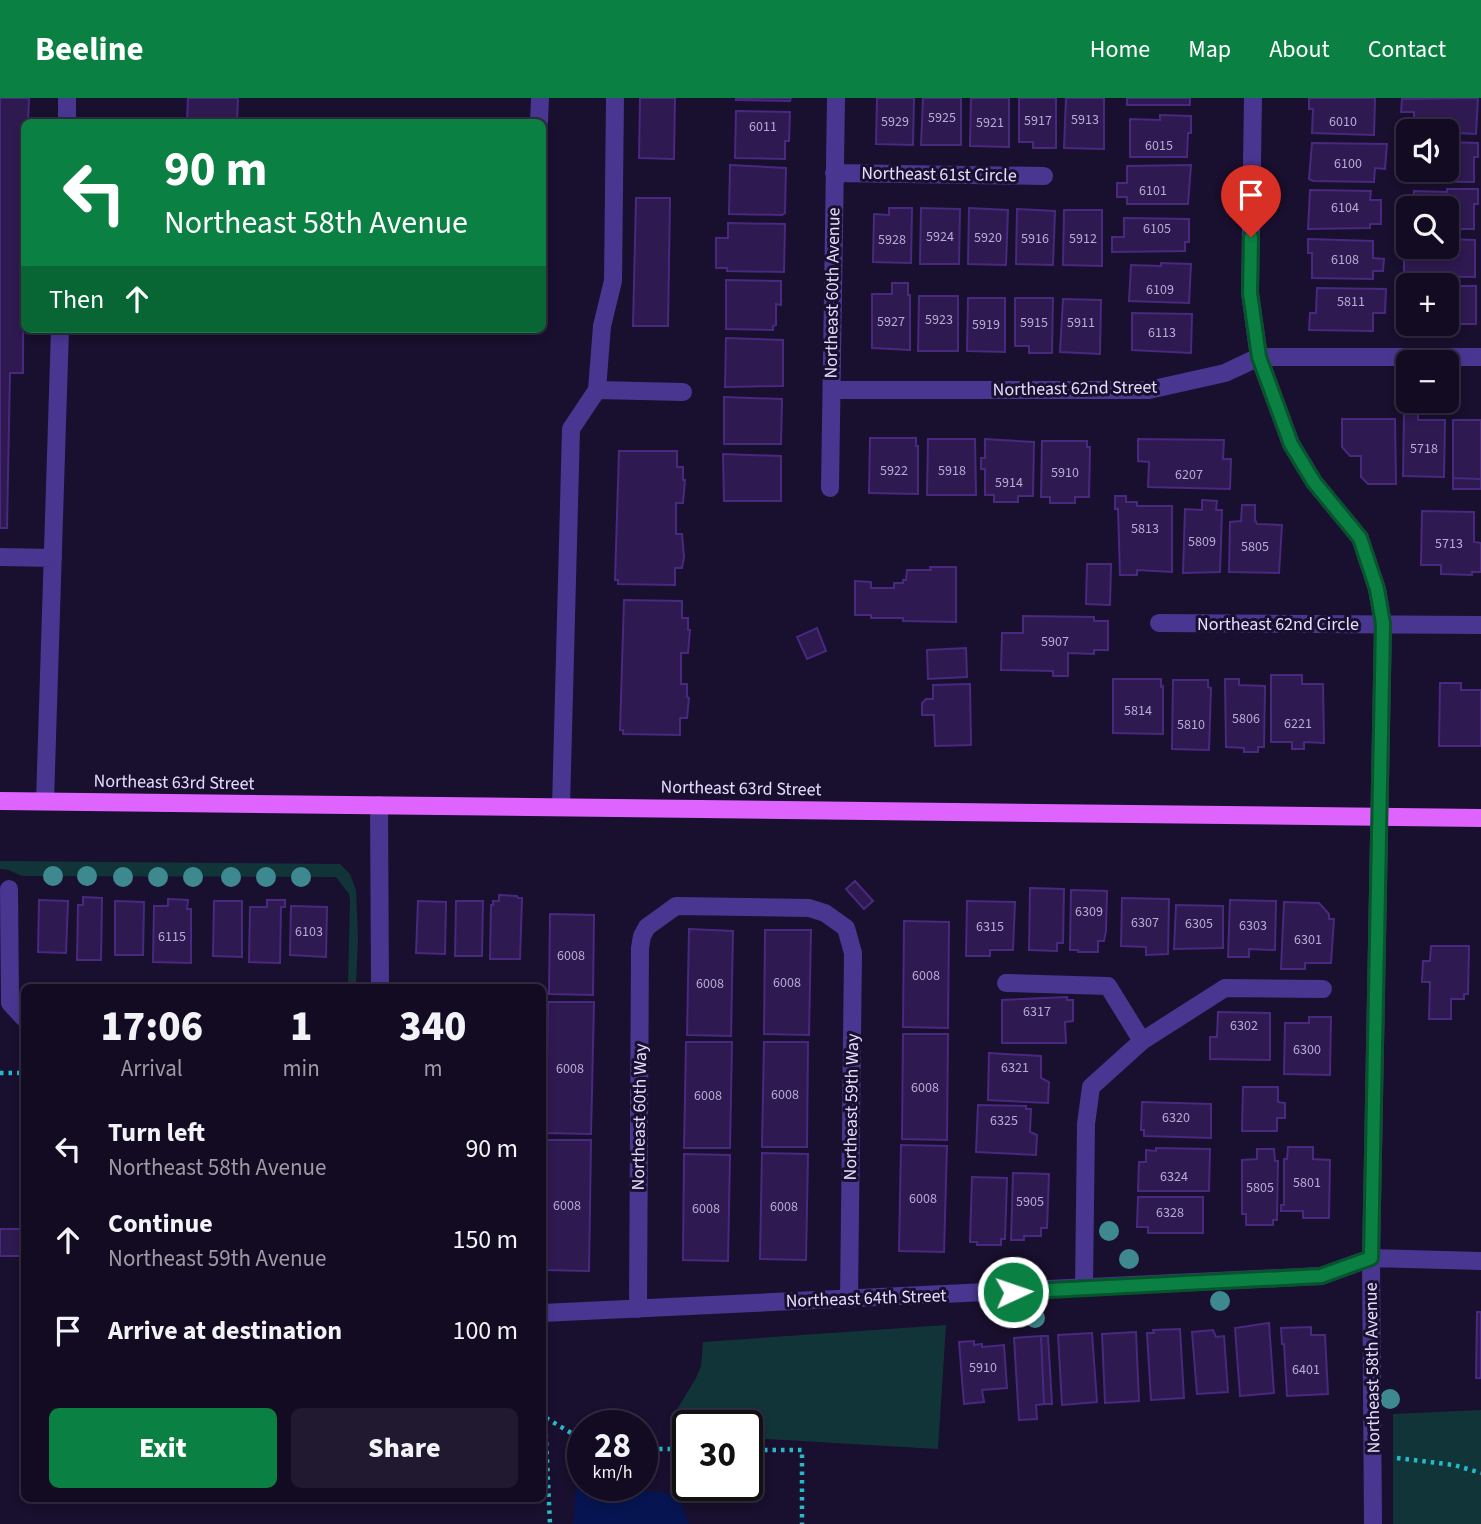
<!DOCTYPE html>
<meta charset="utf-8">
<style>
:root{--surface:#130b22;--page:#20192f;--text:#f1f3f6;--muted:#9d9ba5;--line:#322b40;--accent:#0b8043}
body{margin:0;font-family:"Source Sans 3",sans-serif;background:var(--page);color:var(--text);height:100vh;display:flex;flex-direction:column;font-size:26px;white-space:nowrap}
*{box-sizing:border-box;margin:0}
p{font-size:23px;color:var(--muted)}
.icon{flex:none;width:38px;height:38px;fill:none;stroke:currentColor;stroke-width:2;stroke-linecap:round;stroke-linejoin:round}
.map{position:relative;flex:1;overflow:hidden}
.side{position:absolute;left:21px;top:886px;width:525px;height:518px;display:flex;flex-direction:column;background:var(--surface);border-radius:10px;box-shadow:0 4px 10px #0003,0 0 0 2px var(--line)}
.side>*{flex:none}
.top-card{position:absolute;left:21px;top:21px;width:525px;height:214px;border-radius:10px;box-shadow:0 4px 10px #0003,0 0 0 2px var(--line);background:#0b8043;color:#fff;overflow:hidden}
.buttons{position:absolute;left:1396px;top:21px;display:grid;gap:14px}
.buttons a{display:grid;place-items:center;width:63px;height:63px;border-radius:10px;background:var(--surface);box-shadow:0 4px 10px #0003,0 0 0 2px var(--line);font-size:35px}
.speed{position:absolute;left:567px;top:1312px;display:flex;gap:14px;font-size:35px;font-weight:700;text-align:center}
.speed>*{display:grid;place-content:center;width:91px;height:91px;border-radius:50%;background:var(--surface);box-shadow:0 4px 10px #0003,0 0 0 2px var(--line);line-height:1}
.speed small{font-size:18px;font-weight:400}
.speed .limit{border:4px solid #111;border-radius:10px;background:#fff;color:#111}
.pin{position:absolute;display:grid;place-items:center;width:60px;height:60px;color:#fff;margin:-72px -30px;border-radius:50% 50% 50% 0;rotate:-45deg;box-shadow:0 0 7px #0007}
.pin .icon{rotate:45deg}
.me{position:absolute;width:77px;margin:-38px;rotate:87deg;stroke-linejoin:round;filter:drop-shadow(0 0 5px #0008)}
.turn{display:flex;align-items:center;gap:24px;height:147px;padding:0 28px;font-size:32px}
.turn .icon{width:91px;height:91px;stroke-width:2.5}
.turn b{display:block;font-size:49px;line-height:60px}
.then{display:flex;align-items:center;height:66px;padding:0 28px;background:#0003;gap:14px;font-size:26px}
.eta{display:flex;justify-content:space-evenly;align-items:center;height:119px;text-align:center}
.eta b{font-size:42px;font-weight:800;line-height:49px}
.cta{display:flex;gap:14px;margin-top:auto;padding:14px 28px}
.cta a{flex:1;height:80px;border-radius:10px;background:var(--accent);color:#fff;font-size:28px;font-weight:800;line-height:80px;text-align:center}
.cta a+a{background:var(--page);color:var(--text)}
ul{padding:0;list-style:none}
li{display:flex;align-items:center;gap:21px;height:91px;padding:0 28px}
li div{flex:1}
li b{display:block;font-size:26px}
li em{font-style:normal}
header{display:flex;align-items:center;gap:42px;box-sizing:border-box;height:98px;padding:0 35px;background:var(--accent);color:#fff}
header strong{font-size:33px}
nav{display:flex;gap:38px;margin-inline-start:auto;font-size:24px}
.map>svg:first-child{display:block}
</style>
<header>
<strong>Beeline</strong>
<nav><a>Home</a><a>Map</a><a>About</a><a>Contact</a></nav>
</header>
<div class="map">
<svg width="1481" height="1426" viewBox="0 0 1481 1426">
<rect width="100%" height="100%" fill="#190f2e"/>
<path fill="#113439" d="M0 763 340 766 350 776 356 792 358 840 356 887 348 886 350 802 349 796 336 779 24 778C14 776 12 771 0 771Z
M946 1227 938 1351 747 1340V1328H688V1337L677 1336 670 1323 696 1280 701 1268 703 1244Z
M1481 1312V1426H1393V1316Z"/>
<path fill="#061551" d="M576 1391 663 1394 679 1401 689 1426H573Z"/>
<path fill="#2e1951" stroke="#48297f" stroke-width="2" d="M0 0H29L28 24H24L23 275H10L7 430H0Z
M188 0H238L237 24H187Z
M640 0H675L674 61 639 60Z
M736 0H791L790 3 736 2Z
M877 0H914L913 47 876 46Z
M923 0H961V47H921Z
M971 0H1009V49L970 48Z
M1019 0H1056V50H1033V44H1019Z
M1066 0H1104V51L1064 50Z
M1127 0H1190V7H1127Z
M1309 0H1375L1374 37 1312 35 1313 11H1309Z
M1478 0 1476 36 1414 33V14H1401L1402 1Z
M736 13 790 14 789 43H785V61L735 60Z
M1160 17 1191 18V35H1188L1187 59H1130V21L1160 22Z
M1447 44 1478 45V59H1474V84L1412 83V72H1447Z
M1312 45 1387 46 1385 71 1375 70 1374 84 1313 83 1309 81Z
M730 67 786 70 785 115 782 117 729 116Z
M1191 67 1188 106H1127V99H1117V85H1127V68Z
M1447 91H1478V106H1474V131H1447V110H1414V93L1447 94Z
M1310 92 1371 93 1370 102H1381V126H1370V130L1308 131Z
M636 100H670L668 228H633Z
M889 110H912L911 165 873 164 874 116 889 117Z
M921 110 960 111 959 166H920Z
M969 110 1008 112 1006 167 968 166Z
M1017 111 1055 113 1053 167 1016 166Z
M1064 112H1102V168L1063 167Z
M1124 120 1189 121V144H1185V153L1112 154V139H1124Z
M728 125 785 126 784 174 727 173V170H716V140H728Z
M1308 141 1373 143V160L1384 161 1383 173H1373V181L1312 180V155H1308Z
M1404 141H1409V149H1447V141L1475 142V179L1404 178Z
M1161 165 1191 166 1189 205 1129 203 1131 167 1161 168Z
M726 182 781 183V207L776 206V227L773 228V232L726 231Z
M892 185H908V197H910V252L872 250V196H892Z
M1407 187H1415H1409V225H1406V205H1399L1400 188Z
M1447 188H1476V226H1439H1447Z
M1317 190 1386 191 1385 215H1373V233L1309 232 1310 215H1316Z
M919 198H958V253H918Z
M968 200H1005V254L967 253Z
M1015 200H1053L1052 255H1029V248H1015Z
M1063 201 1101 202 1100 256 1060 254Z
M1132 215 1192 216 1191 255 1132 252Z
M726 240 783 242V288L725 289Z
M724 299 782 301 781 346H724Z
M1404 315 1418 316V322H1445L1444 379 1403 378Z
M1342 321H1395L1396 386H1368L1361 379V358H1350L1342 349Z
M1453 322H1481V381L1453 380Z
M870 340H916V348H918V396L869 395Z
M928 341H975L976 397H927Z
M985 341 1034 344 1033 398H1018V404H994V397H985V371H981V360H985Z
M1138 341 1224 342 1223 361H1231L1230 391 1148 389 1149 364 1138 363Z
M1042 343H1087V349H1090L1089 399H1075V405H1050V399H1041Z
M619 353H677V369H683V382H685L683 405H676V436H682L684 459 682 470H675V487L618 486V482H615Z
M723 356 781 358V403H724Z
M1453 380 1481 381V391H1453Z
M1115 398H1126V404H1137V408H1172V474L1137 472V477H1120L1118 411H1115Z
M1202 402 1217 403 1216 412H1222L1220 474 1183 475 1185 411 1202 412Z
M1242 407H1255V422L1257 426 1282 427 1279 475 1229 474 1230 424 1241 423Z
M1422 413 1474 414V444L1481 445V474H1472V477L1441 476V467H1421Z
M1087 466H1111L1110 507 1086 506Z
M930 469H956V524L903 523V520H871V517H855V483L871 484V490H894V485H903V482H906L907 472H931Z
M624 502 682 503V520H688V532H690L688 555H681V586H687V599L689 600 687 620H680V637L623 636V632H620Z
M1023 518 1094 519V523H1108V552H1094V556L1068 555V578H1053V573L1001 572 1002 535H1023Z
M817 530 826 553 807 561 797 539Z
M966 550 967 579 928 581 927 552Z
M1271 577H1302V586H1323L1324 645 1304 644V651H1292V644H1271Z
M1113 581H1161V589L1163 588V636L1113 635Z
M1225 581H1239V587L1265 588 1264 649H1258V654H1244V650L1226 649Z
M1173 582H1208V589L1211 590 1209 652 1172 651Z
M1440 585H1461V592H1481V648H1439Z
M970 586 971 647 935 648 934 617H922V605L926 601H933V587Z
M855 783 873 803 864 811 846 791Z
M1030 790 1064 791 1063 845H1057V853L1029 852Z
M1071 792 1107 793 1106 833 1104 843H1098V854H1078V852H1070Z
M499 797 517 798 518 800H522L520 861H490L491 807H493V803H499Z
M83 799 102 800 101 862H77L78 807H83Z
M1122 800 1169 801 1168 856 1146 857V849L1121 848Z
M168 801 188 802 187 811H191V865L153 864 154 808H168Z
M39 802 68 803 66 855 38 854Z
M267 802H285V809H281L280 865 249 864 250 809H267Z
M1230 802 1276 803 1275 852 1249 851V859H1228Z
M115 803 144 804 143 857H115Z
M214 803H242V859L213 858Z
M418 803 446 804 445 856 416 855Z
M456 803H483L482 858H455Z
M967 803 1015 804 1013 852H990V858H966Z
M1284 804 1319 805 1329 816V821H1334L1331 865H1305V871H1281Z
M1176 807 1223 808V850L1174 851Z
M291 808 327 809 326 859 290 857Z
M550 816 594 817 593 897 549 896Z
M904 823 949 824 948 930 903 929Z
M689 831 733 833 731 938 687 937Z
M765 832H811L809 937 764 936Z
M1431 848H1469L1468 896H1464V901H1451V921H1429L1430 884H1422L1423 863H1430Z
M1067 899V902H1073V923L1065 924 1066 945H1002V902Z
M548 904H594L591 1036 546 1035Z
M1218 914 1270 915V962L1210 961V939H1217Z
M1309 919H1331L1330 977 1284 976 1285 925H1309Z
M903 936H948L947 1042 902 1041Z
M686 944H732L730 1050H684Z
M764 944H808L807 1049H762Z
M989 955 1041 958V980L1049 984 1048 1005 988 1002Z
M1243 989H1278V1004L1285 1005V1020H1277V1033H1242Z
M1142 1004 1211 1006V1040L1144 1038V1032H1141Z
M978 1007 1026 1008V1011H1031L1030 1034 1037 1037 1036 1057 976 1054Z
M545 1042H591L589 1173 543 1172Z
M901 1047 947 1048 944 1154 899 1153Z
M1288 1049H1313V1061L1330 1062 1329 1120H1303V1113H1281V1107H1284V1061H1287Z
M1156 1050 1210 1051 1209 1093H1138L1139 1064H1146V1052L1156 1053Z
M1257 1051H1274L1275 1063H1278L1277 1122H1273V1127H1246V1116H1242V1062L1257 1061Z
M762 1055 808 1056 806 1162 760 1161Z
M684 1056 730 1057 728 1163 683 1162Z
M1013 1075 1049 1076 1047 1130H1041V1138H1024V1142H1011Z
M972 1079 1007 1080 1005 1141H1001V1147H977V1144H970Z
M1138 1099H1203V1135H1148V1129H1137Z
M0 1131H23L22 1158H0Z
M1477 1214H1481V1280H1476Z
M1269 1225 1274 1295 1240 1298 1235 1230Z
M1311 1229V1237H1325L1328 1296 1287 1298 1284 1246H1282L1281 1230Z
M1180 1231 1184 1300 1151 1302 1147 1235H1154L1153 1232Z
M1213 1232 1216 1239 1224 1238 1228 1294 1197 1296 1192 1234Z
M1136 1234 1139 1303 1105 1305 1102 1236Z
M1092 1235 1097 1304 1062 1307 1058 1237Z
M1041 1238H1048L1052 1306H1044Z
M1041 1238 1044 1306 1036 1307 1037 1321 1019 1322 1014 1240Z
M974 1243V1247L982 1246V1249L1004 1247 1007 1290 982 1292 984 1304 964 1306 959 1244Z"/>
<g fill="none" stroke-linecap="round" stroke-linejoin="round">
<path stroke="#25bacb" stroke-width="4.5" stroke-dasharray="3.5 5" stroke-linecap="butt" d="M0 975H24
M545 1319 550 1426
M546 1320 583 1342
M642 1351H688
M747 1352H802V1426
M1397 1360 1454 1367 1481 1375"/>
<path stroke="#483691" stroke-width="18" d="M1253 0 1250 195 1259 259 1291 346 1314 384 1360 440 1377 491 1383 526 1371 1160 1373 1426
M67 24V0
M539 24 540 0
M834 75 1044 78
M597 292 683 294
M832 292H1149L1225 275 1259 259H1481
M830 390 836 0
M0 459 53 460
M1159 525 1481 527
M45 703 60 231
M379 707 380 889
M561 709 571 331 597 292 602 228 613 183 615 0
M9 791 10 905 24 920
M1006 885 1108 888 1142 943
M1084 1190 1086 1026 1091 989 1142 943 1225 890 1323 891
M638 1211 640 850 642 838 647 829 676 808 809 810 825 815 846 830 853 855 849 1200
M542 1215 1321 1178 1371 1160 1481 1163"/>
<path stroke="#de63ff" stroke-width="18" d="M0 703 1481 720"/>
</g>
<g fill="#3d898f">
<circle cx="53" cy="778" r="10"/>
<circle cx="87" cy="778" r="10"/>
<circle cx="123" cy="779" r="10"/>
<circle cx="158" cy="779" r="10"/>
<circle cx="193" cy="779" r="10"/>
<circle cx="231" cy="779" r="10"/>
<circle cx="266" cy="779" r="10"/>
<circle cx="301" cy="779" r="10"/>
<circle cx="1109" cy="1133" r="10"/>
<circle cx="1129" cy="1161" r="10"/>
<circle cx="1220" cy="1203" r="10"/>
<circle cx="1035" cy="1220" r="10"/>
<circle cx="1390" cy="1301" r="10"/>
</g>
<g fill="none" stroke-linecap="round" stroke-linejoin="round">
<defs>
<path id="route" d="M1013 1194 1321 1178 1371 1160 1383 526 1377 491 1360 440 1314 384 1291 346 1259 259 1250 195 1251 139"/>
</defs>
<use href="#route" stroke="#07532c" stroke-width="18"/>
<use href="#route" stroke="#0b8043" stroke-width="12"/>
</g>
<g text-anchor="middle" stroke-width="6" stroke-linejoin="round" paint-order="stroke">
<g font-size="14" fill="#b8abd4">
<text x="942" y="24">5925</text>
<text x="1085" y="26">5913</text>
<text x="1038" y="27">5917</text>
<text x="895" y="28">5929</text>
<text x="1343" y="28">6010</text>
<text x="990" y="29">5921</text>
<text x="763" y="33">6011</text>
<text x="1159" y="52">6015</text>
<text x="1348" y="70">6100</text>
<text x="1153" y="97">6101</text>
<text x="1345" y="114">6104</text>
<text x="1157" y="135">6105</text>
<text x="940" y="143">5924</text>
<text x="988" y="144">5920</text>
<text x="1035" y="145">5916</text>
<text x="1083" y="145">5912</text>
<text x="892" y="146">5928</text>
<text x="1345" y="166">6108</text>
<text x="1160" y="196">6109</text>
<text x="1351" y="208">5811</text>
<text x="939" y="226">5923</text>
<text x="891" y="228">5927</text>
<text x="1034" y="229">5915</text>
<text x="1081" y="229">5911</text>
<text x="986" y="231">5919</text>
<text x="1162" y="239">6113</text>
<text x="1424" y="355">5718</text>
<text x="894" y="377">5922</text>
<text x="952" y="377">5918</text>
<text x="1065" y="379">5910</text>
<text x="1189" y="381">6207</text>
<text x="1009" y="389">5914</text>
<text x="1145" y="435">5813</text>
<text x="1202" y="448">5809</text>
<text x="1449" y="450">5713</text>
<text x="1255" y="453">5805</text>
<text x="1055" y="548">5907</text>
<text x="1138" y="617">5814</text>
<text x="1246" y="625">5806</text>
<text x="1298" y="630">6221</text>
<text x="1191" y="631">5810</text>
<text x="1089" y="818">6309</text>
<text x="1145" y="829">6307</text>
<text x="1199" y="830">6305</text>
<text x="1253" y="832">6303</text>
<text x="990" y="833">6315</text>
<text x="309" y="838">6103</text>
<text x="172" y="843">6115</text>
<text x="1308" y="846">6301</text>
<text x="571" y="862">6008</text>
<text x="926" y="882">6008</text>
<text x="787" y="889">6008</text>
<text x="710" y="890">6008</text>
<text x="1037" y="918">6317</text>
<text x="1244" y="932">6302</text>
<text x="1307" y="956">6300</text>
<text x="1015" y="974">6321</text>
<text x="570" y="975">6008</text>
<text x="925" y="994">6008</text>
<text x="785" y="1001">6008</text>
<text x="708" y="1002">6008</text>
<text x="1176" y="1024">6320</text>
<text x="1004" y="1027">6325</text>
<text x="1174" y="1083">6324</text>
<text x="1307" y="1089">5801</text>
<text x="1260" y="1094">5805</text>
<text x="923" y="1105">6008</text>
<text x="1030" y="1108">5905</text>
<text x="567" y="1112">6008</text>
<text x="784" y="1113">6008</text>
<text x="706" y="1115">6008</text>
<text x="1170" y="1119">6328</text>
<text x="983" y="1274">5910</text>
<text x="1306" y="1276">6401</text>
</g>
<g font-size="18" fill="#e6dcff" stroke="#190f2e">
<text transform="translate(939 76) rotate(1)" y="6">Northeast 61st Circle</text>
<text transform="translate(832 195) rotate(-89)" y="6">Northeast 60th Avenue</text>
<text transform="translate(1075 290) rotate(-1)" y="6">Northeast 62nd Street</text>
<text x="1278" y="532">Northeast 62nd Circle</text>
<text transform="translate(174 684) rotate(1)" y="6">Northeast 63rd Street</text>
<text transform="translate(741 690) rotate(1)" y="6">Northeast 63rd Street</text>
<text transform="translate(851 1009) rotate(-89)" y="6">Northeast 59th Way</text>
<text transform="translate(639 1019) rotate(-89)" y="6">Northeast 60th Way</text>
<text transform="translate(866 1200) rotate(-2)" y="6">Northeast 64th Street</text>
<text transform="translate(1372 1270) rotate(-91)" y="6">Northeast 58th Avenue</text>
</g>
</g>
</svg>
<div class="buttons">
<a><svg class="icon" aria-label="sound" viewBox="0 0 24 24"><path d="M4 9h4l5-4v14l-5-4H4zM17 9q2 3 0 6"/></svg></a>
<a><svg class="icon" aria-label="search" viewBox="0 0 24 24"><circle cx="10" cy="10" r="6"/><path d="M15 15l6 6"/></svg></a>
<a>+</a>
<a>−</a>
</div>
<div class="speed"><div>28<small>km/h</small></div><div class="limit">30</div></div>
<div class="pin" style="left:1251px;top:139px;background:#d93025"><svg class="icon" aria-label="arrive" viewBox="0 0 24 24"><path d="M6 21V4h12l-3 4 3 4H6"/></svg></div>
<svg class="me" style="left:1013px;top:1194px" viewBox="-20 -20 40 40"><circle r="17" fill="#0b8043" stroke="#fff" stroke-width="3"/><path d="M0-11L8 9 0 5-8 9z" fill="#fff"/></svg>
<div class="top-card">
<div class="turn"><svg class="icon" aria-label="left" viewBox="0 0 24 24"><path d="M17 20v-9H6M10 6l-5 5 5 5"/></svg><div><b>90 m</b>Northeast 58th Avenue</div></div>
<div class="then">Then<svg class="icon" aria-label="ahead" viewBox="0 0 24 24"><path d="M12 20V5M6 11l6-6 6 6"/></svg></div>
</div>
<section class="side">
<div class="eta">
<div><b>17:06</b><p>Arrival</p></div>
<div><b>1</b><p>min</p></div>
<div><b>340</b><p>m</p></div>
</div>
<ul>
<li><svg class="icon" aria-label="left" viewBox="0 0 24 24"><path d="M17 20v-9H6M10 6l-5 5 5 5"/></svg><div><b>Turn left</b><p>Northeast 58th Avenue</p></div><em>90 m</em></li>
<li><svg class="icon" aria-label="ahead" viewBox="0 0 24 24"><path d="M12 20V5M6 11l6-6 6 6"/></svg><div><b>Continue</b><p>Northeast 59th Avenue</p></div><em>150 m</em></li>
<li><svg class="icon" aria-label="arrive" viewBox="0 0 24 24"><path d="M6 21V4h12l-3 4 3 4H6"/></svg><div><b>Arrive at destination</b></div><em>100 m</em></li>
</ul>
<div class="cta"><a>Exit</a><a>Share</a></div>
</section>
</div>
